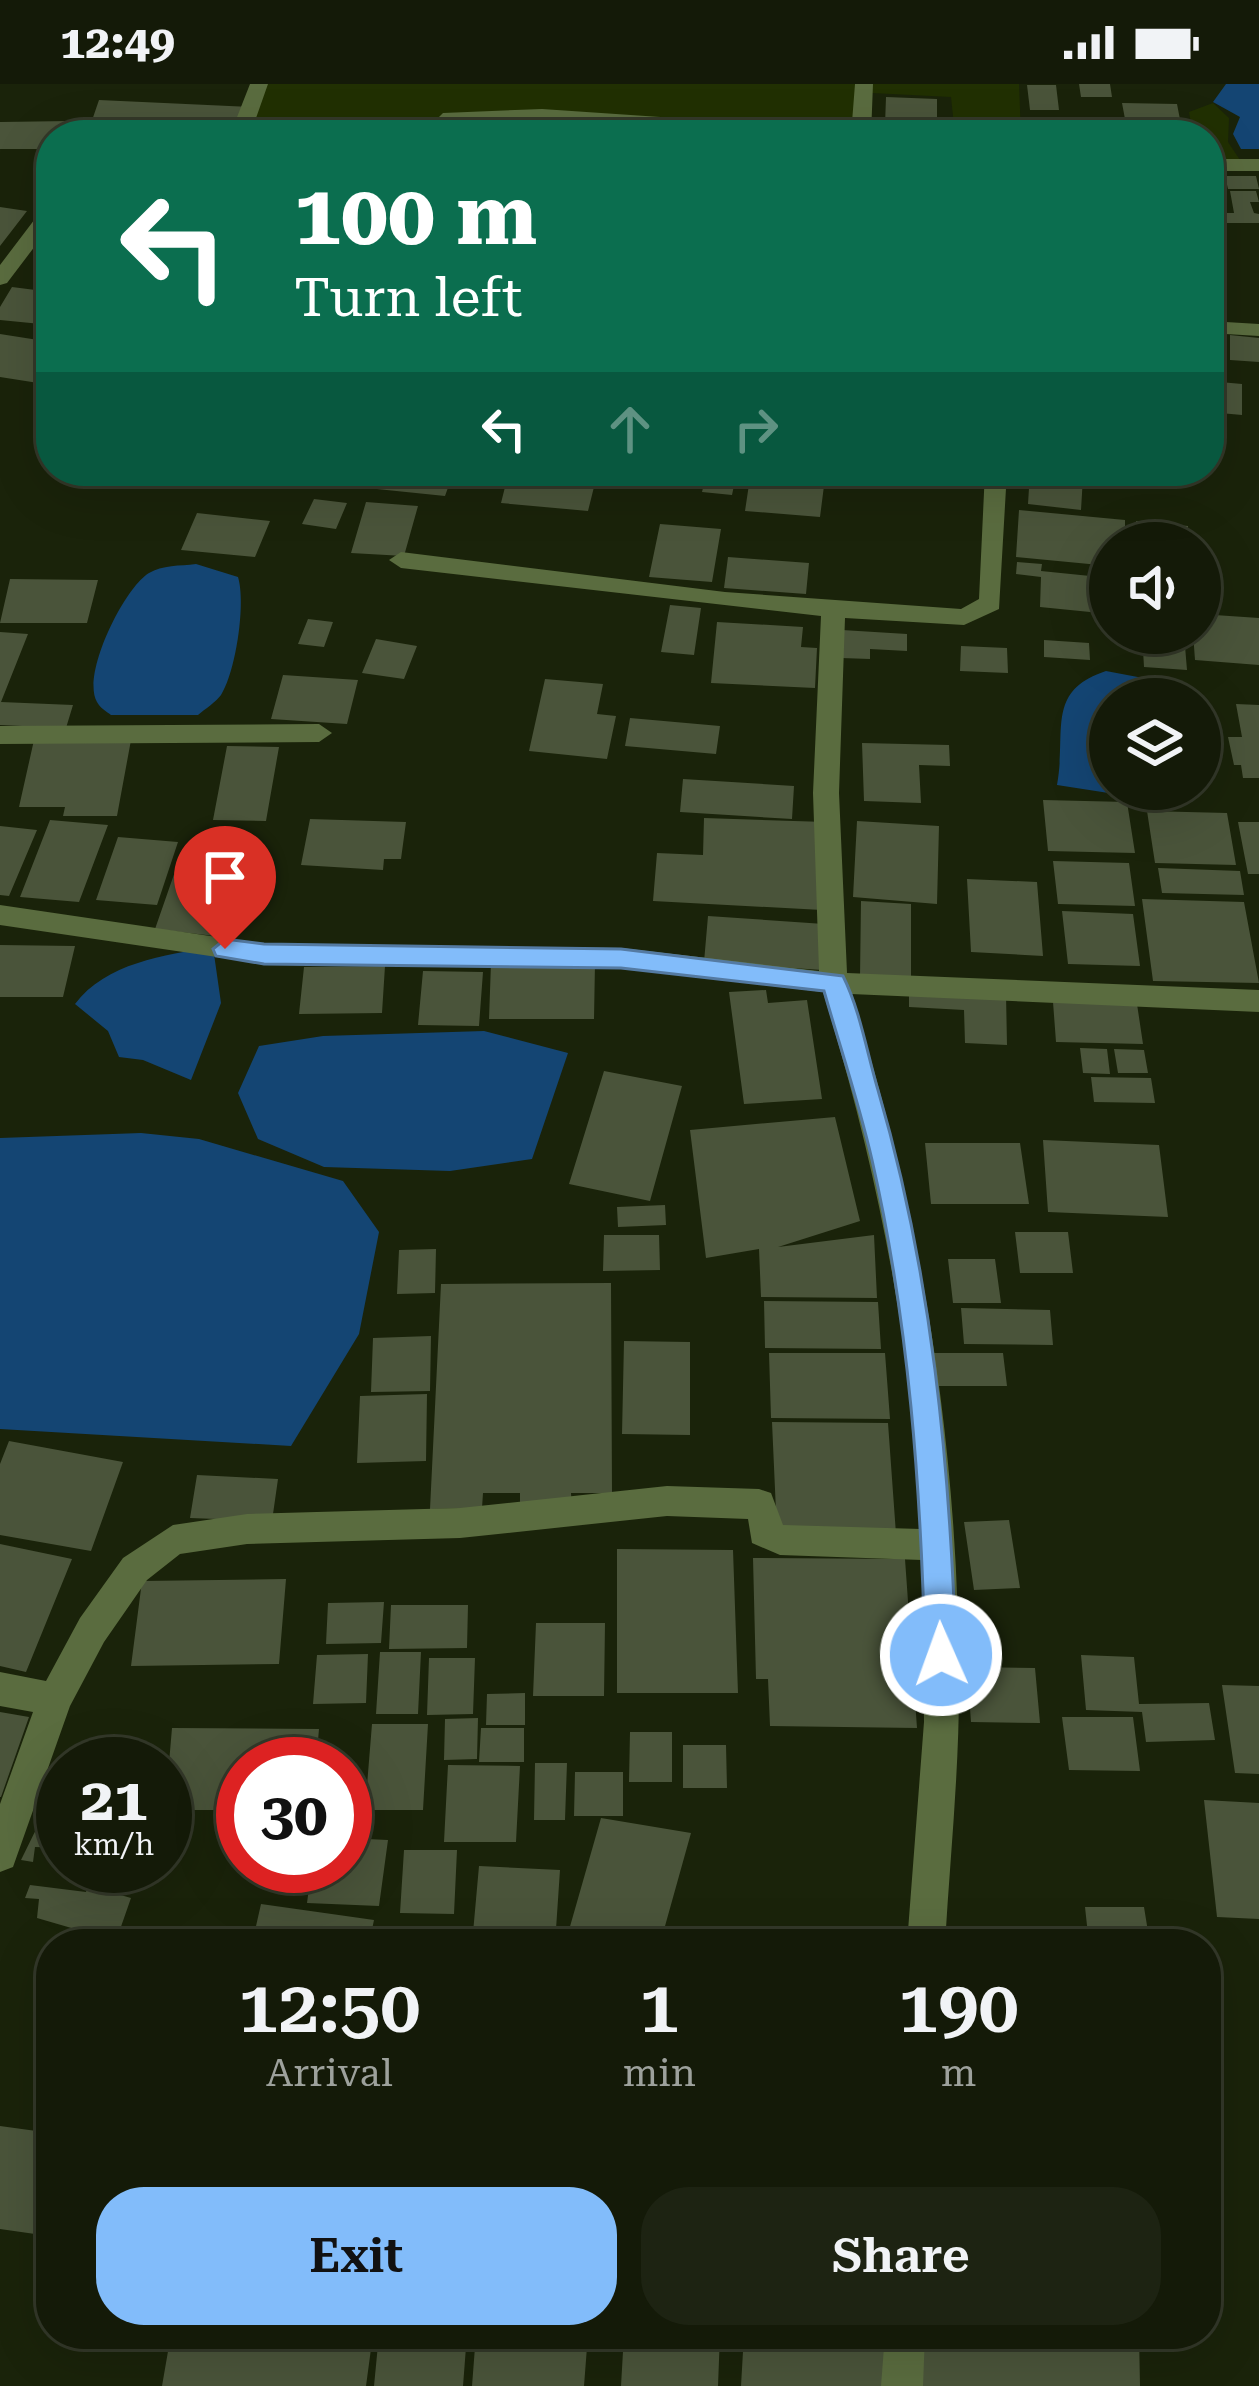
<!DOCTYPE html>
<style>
:root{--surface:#141a08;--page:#1d2312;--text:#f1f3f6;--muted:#9da19c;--line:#333829;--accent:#82bcfa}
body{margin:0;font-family:"Roboto Serif",serif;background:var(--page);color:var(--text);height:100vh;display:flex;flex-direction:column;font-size:45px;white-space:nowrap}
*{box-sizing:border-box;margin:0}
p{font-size:39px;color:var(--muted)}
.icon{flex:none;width:66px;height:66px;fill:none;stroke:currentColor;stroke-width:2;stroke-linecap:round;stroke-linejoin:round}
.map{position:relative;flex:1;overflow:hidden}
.details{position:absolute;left:36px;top:1845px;width:1185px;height:420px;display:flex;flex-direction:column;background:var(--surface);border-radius:48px;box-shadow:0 12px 48px #0002,0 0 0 3px var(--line)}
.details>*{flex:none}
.banner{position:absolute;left:36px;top:36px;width:1188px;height:366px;border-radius:48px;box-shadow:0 12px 48px #0002,0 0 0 3px var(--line);background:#0b6e4f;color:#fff;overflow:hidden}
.fabs{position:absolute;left:1089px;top:438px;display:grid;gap:24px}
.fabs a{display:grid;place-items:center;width:132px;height:132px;border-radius:50%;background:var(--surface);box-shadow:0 12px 48px #0002,0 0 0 3px var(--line);font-size:60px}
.speed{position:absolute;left:36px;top:1653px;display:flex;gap:24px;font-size:60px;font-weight:700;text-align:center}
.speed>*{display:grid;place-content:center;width:156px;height:156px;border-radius:50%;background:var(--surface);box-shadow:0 12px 48px #0002,0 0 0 3px var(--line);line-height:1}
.speed small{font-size:30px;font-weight:400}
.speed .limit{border:18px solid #d22;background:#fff;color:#111}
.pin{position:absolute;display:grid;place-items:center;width:102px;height:102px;color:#fff;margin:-123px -51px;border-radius:50% 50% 50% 0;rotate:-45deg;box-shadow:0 0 12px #0007}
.pin .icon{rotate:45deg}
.me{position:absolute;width:132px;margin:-66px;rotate:358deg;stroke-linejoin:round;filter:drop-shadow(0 0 9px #0008)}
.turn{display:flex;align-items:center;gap:42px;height:252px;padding:0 60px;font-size:54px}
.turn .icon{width:156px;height:156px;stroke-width:2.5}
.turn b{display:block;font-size:84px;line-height:102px}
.lanes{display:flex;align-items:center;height:114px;padding:0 60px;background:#0003;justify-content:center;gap:60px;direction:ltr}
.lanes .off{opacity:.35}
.eta{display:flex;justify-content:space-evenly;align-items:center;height:204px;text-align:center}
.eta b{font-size:72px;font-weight:600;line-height:84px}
.action{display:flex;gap:24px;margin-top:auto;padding:24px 60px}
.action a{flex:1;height:138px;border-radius:48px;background:var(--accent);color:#111;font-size:48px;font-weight:600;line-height:138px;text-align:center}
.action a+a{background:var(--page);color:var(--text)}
.status{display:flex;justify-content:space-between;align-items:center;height:84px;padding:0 60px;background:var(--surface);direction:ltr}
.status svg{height:33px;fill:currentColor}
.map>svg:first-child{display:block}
</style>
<div class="status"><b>12:49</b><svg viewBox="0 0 49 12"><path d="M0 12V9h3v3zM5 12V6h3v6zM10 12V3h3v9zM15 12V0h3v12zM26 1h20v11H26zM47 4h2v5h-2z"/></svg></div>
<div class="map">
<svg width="1259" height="2302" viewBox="0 0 1259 2302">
<rect width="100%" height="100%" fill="#1a230a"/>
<path fill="#213002" d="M259 0H864L861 51 567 31 443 35 431 51H240Z
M873 0H1019L1021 51H955L951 13 872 9Z
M1213 19 1229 34 1228 58 1240 76 1209 75V51H1193L1189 28Z"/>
<path fill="#144573" d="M1226 0H1259V65H1241L1233 50 1240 33 1213 18Z
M196 480 238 493C246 519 236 587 221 611 216 618 205 625 198 631H111C106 627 100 624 97 618 81 591 124 504 149 489 162 481 180 482 196 480Z
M1106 587 1143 594 1174 615H1110V705H1133L1115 710 1057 701C1067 647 1045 607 1106 587Z
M213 863 221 919 191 996 143 976 119 973 108 947 75 920C106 879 164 871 213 863Z
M484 947 568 969 532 1075 450 1087 324 1083 258 1055 238 1009 259 962 323 952Z
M141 1049 199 1055 343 1097 379 1148 359 1250 291 1362 0 1345V1054Z"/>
<path fill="#4a543a" d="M1079 0H1110L1112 13H1081Z
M1027 1H1056L1059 26H1030Z
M886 13 937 15V43L885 41Z
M99 16 251 23 240 51H87Z
M1122 19 1177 20 1183 51H1128Z
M70 37 67 51H51V65H0V38Z
M1225 92H1256L1259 105H1228Z
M1230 107H1256L1259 118H1250L1254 129 1259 130V139H1226L1223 129H1234Z
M0 123 27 127 0 162Z
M1209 153H1217L1216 206 1209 205Z
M12 203 51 208V241L0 236V223Z
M0 250 51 258V301L0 293Z
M1230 251 1259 254V278L1230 276Z
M1209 297 1242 300V331L1209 328Z
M373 387H454L445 412 367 404Z
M509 387H598L588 427 501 419Z
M707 387H737L732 411 702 408Z
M751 387 825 394 820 433 745 427Z
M1030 388 1083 393 1081 426 1028 420Z
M314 415 347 419 336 445 302 440Z
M366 418 418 422 404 472 351 469Z
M1019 426 1125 436V459H1110V482L1016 473Z
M197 429 270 437 255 473 181 466Z
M1136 437 1188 442V459H1135Z
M660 440 721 445 712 498 649 493Z
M728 473 809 479 806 510 724 504Z
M1017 478 1042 480 1041 487 1110 494V530L1040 523 1041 493 1016 490Z
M10 495 98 496 87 539H0Z
M670 521 701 524 694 571 661 568Z
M1200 530 1259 534V581L1195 576 1193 549H1200Z
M308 535 333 538 324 563 298 560Z
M717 538 803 543 801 563 817 564 815 604 711 599Z
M842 546 907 550V567L870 565V575L841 574Z
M0 548 28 550 1 618 73 621 66 644 0 641Z
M1142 549 1184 550 1187 586 1144 583Z
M376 555 417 562 404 595 362 589Z
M1044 556 1089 559 1090 576 1044 573Z
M961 562 1007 564 1008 589 960 587Z
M283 591 358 596 347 640 271 635Z
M545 595 603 600 597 630 616 632 607 675 529 667Z
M1236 620 1259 621V694H1243L1241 681H1234L1228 653H1242Z
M630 634 720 642 716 670 625 662Z
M34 656H131L117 732H63L65 723H19Z
M862 659 949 661 950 682 919 681 921 719 864 717Z
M227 662 279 663 266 737 213 736Z
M683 695 794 702 792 735 680 728Z
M1043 716 1127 718 1135 769 1048 767Z
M1147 727 1227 729 1236 781 1155 779Z
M704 734 826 738 822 826 653 817 657 769 703 771Z
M310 735 406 738 401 775H384L383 786 301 781Z
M50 736 108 741 79 818 20 813Z
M857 737 939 742 937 820 853 813Z
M1238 738H1259V790H1248Z
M0 742 37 746 9 812 0 811Z
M118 753 178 758 157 821 96 816Z
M179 776 246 783 223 853 155 845Z
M1053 777 1129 779 1135 822 1058 820Z
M1158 784 1240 787 1244 811 1162 809Z
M967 795 1037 798 1043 872 971 868Z
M1142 815 1244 818 1259 899 1153 897Z
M861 817 911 820V896L860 893Z
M1062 827 1133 830 1140 882 1068 880Z
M708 832 824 840 822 886 704 878Z
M0 861 75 862 63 913H0Z
M491 879H595L594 935H489Z
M385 882 382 929 299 930 304 883Z
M423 887 483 888 479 942 418 941Z
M909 905 1006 910 1007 961 965 959 964 926 909 923Z
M766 906 768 919 807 916 822 1015 744 1020 729 908Z
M1053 918 1137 920 1143 960 1056 958Z
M1080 964 1107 965 1110 990 1083 989Z
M1114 965 1144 966 1148 989H1118Z
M604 987 682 1002 650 1117 569 1100Z
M1091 993 1151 994 1155 1019 1094 1018Z
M835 1033 860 1137 778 1163 874 1151 877 1214 761 1213 759 1165 706 1174 690 1046Z
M1043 1056 1159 1061 1168 1133 1048 1128Z
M925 1059H1020L1029 1120H931Z
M665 1121 666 1141 618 1143 617 1123Z
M1015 1148H1068L1073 1189H1020Z
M604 1151H659L660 1186 603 1187Z
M436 1165 435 1209 397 1210 399 1166Z
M948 1175H995L1001 1219H953Z
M611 1199 612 1409H571L572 1424H520V1409H483L482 1424 430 1425 441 1200Z
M764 1217 878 1218 881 1265 765 1264Z
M961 1224 1050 1226 1053 1261 964 1260Z
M431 1252 430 1307 371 1308 373 1254Z
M624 1257 690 1258V1351L622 1350Z
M769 1269H885L890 1335 771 1334Z
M931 1269H1003L1007 1302H934Z
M427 1310 426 1377 357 1379 360 1312Z
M772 1338 888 1339 896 1450H777Z
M9 1357 123 1378 91 1467 0 1451V1380Z
M197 1391 278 1395 272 1437 190 1434Z
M1009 1436 1020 1504 974 1506 964 1438Z
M0 1460 72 1475 26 1588 0 1582Z
M617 1465 733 1466 738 1609H617Z
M753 1474 905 1475 917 1644 770 1642 768 1595H756Z
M286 1495 279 1580 131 1582 142 1497Z
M384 1518 381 1559 326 1560 328 1519Z
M391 1521H468L467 1564 389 1565Z
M536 1539H605L604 1612H533Z
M380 1568H421L418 1630H376Z
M368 1570 366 1619 313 1620 317 1571Z
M1081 1571 1134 1573 1139 1620 1209 1619 1215 1656 1146 1658 1142 1628 1086 1626Z
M429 1574H475L473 1630 427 1631Z
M967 1583 1035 1584 1040 1639 971 1638Z
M1222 1601 1259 1602V1690L1235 1689Z
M525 1609V1641H486L487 1610Z
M0 1628 29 1633 1 1713H0Z
M1062 1633H1133L1140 1687 1069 1686Z
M478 1634 477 1675 444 1676 445 1635Z
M372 1640H428L423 1726H365Z
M172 1644 319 1645 316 1680H243V1726H165Z
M481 1644H524V1678H479Z
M630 1648H672V1698H629Z
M683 1661H726L727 1704H683Z
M535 1679H567L565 1736H534Z
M448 1681 520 1682 516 1758H444Z
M575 1688H623V1732H574Z
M1204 1716 1259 1719V1835L1217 1833Z
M49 1719H63V1764L35 1763 33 1778 21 1776Z
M601 1734 691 1749 660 1860H565Z
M345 1754 388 1756 379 1822 307 1819 312 1782H345Z
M404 1766H457L454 1830 400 1829Z
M93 1782H144L135 1803 107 1797 103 1806 131 1814 116 1857 37 1834 39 1815 25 1814 30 1801 86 1808Z
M479 1782 560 1786 555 1860H472Z
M261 1820 374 1836 369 1860H252Z
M1085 1823H1144L1150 1860H1089Z
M0 2042 51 2049V2087L35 2150 0 2145Z
M171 2250H373L366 2302H162Z
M379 2250H467L463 2302H374Z
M476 2250H588L584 2302H472Z
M624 2250H720L718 2302H621Z
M744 2250H891L890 2302H741Z
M922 2250H1139L1140 2302H920Z"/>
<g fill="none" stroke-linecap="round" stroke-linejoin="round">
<path fill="#5a6c3f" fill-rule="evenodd" d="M250 0H268L250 51H230Z
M855 0H873L871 51H851Z
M542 25 840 45 850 51H780L592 37 449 40 441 51H421L443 29Z
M1209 75H1259V87H1209Z
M51 121V141L7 199 0 201V181L44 123Z
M1209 237 1259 240V252L1209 249Z
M985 387H1007L999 525 964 541 845 534 839 709 847 889 1259 906V928L851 910C923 1136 959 1367 959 1604 959 1689 950 1775 945 1860H907L924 1638 922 1476 780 1471 752 1459 748 1435 667 1432 460 1454 247 1460 180 1470 147 1496 104 1558 70 1622 13 1783 0 1788V1720L33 1628 0 1622V1588L46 1597 80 1534 123 1474 173 1441 247 1430 460 1424 667 1402 759 1405 771 1409 783 1441 921 1445C913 1262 877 1083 823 908L621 884 264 880 0 841V821L264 860 621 864 819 887 813 709 821 532 401 484 389 476 401 468 725 508 961 525 979 515Z
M319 640 332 649 319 658 0 660V642Z
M885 2250H925L923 2302H881Z"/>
</g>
<path fill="#82bcfa" stroke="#547aa2" stroke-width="3" d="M225 855 264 860 621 865 843 892C860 926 867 969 878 1006 932 1190 950 1380 956 1571L952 1581 941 1586 930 1581 925 1571C921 1405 909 1238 872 1076 859 1019 840 963 824 907L621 884 264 880 216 872 213 865Z"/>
</svg>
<div class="fabs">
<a><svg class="icon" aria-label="sound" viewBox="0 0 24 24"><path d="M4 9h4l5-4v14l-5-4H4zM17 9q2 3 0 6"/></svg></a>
<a><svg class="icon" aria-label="layers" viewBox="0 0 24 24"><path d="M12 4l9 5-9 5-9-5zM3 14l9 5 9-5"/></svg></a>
</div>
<div class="speed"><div>21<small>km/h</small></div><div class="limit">30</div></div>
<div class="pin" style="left:225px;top:865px;background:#d93025"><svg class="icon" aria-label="arrive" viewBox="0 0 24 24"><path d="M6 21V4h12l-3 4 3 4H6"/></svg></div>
<svg class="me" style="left:941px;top:1571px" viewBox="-20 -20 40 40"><circle r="17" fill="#82bcfa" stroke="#fff" stroke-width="3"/><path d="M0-11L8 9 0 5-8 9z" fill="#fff"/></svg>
<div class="banner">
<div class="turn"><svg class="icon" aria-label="left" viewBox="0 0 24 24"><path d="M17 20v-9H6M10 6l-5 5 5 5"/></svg><div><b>100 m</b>Turn left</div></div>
<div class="lanes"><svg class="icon" aria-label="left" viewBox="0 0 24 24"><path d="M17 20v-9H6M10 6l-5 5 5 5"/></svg><svg class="icon off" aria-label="ahead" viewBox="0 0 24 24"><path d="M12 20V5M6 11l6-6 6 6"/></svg><svg class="icon off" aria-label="right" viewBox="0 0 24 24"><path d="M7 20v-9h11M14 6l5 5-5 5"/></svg></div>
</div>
<section class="details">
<div class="eta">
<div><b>12:50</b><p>Arrival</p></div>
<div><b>1</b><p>min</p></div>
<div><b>190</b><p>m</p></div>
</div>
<div class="action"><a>Exit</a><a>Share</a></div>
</section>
</div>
